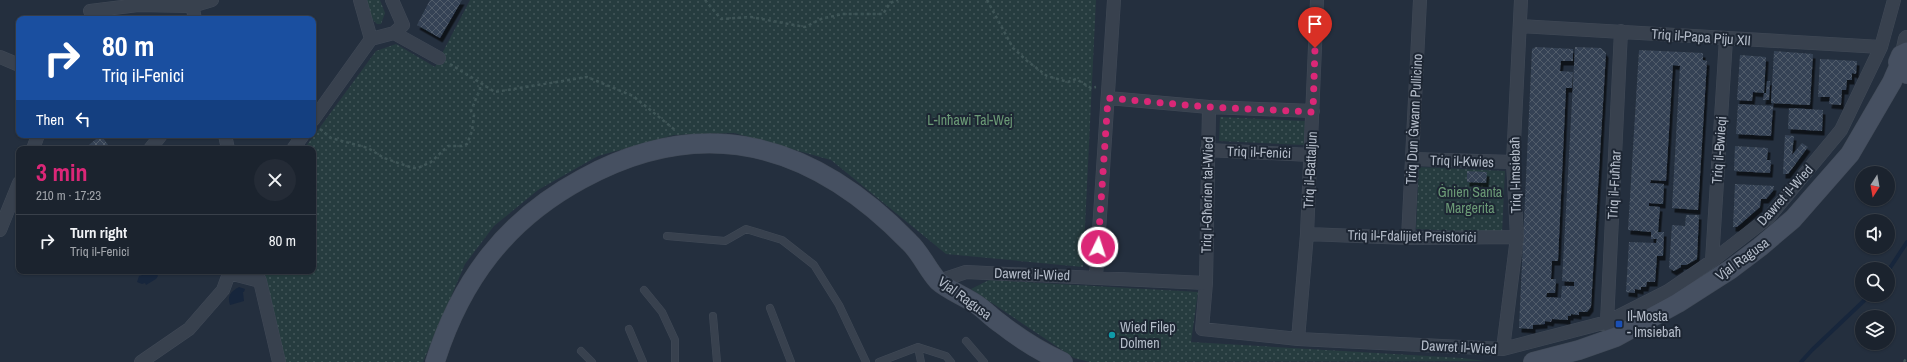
<!DOCTYPE html>
<meta charset="utf-8">
<style>
:root{--surface:#1b232e;--page:#242b36;--text:#f1f3f6;--muted:#a0a4aa;--line:#39404a;--accent:#db2777}
body{margin:0;font-family:"Archivo Narrow",sans-serif;background:var(--page);color:var(--text);height:100vh;display:flex;flex-direction:column;font-size:15px;white-space:nowrap}
*{box-sizing:border-box;margin:0}
p{font-size:13px;color:var(--muted)}
.icon{flex:none;width:22px;height:22px;fill:none;stroke:currentColor;stroke-width:2;stroke-linecap:round;stroke-linejoin:round}
.map{position:relative;flex:1;overflow:hidden}
.sheet{position:absolute;left:16px;top:146px;width:300px;height:128px;display:flex;flex-direction:column;background:var(--surface);border-radius:8px;box-shadow:0 1px 3px #0004,0 0 0 1px var(--line)}
.sheet>*{flex:none}
.guide{position:absolute;left:16px;top:16px;width:300px;height:122px;border-radius:8px;box-shadow:0 1px 3px #0004,0 0 0 1px var(--line);background:#1a4fa0;color:#fff;overflow:hidden}
.needle{width:26px;rotate:191deg}
.controls{position:absolute;left:1855px;top:166px;display:grid;gap:8px}
.controls a{display:grid;place-items:center;width:40px;height:40px;border-radius:50%;background:var(--surface);box-shadow:0 1px 3px #0004,0 0 0 1px var(--line);font-size:20px}
.pin{position:absolute;display:grid;place-items:center;width:34px;height:34px;color:#fff;margin:-41px -17px;border-radius:50% 50% 50% 0;rotate:-45deg;box-shadow:0 0 4px #0007}
.pin .icon{rotate:45deg}
.me{position:absolute;width:44px;margin:-22px;rotate:4deg;stroke-linejoin:round;filter:drop-shadow(0 0 3px #0008)}
.turn{display:flex;align-items:center;gap:14px;height:84px;padding:0 20px;font-size:18px}
.turn .icon{width:52px;height:52px;stroke-width:2.5}
.turn b{display:block;font-size:28px;line-height:34px}
.then{display:flex;align-items:center;height:38px;padding:0 20px;background:#0003;gap:8px;font-size:15px}
.round{display:grid;place-items:center;flex:none;width:42px;height:42px;border-radius:21px;background:var(--page)}
.head{display:flex;align-items:center;justify-content:space-between;height:68px;padding:0 20px}
h1{font-size:24px;font-weight:700;line-height:30px;color:var(--accent)}
ul{padding:0;list-style:none}
li{display:flex;align-items:center;gap:12px;height:52px;padding:0 20px;border-top:1px solid var(--line)}
li div{flex:1}
li b{display:block;font-size:15px}
li em{font-style:normal}
.map>svg:first-child{display:block}
</style>
<div class="map">
<svg width="1907" height="362" viewBox="0 0 1907 362">
<defs>
<pattern id="grass-dots" width="8" height="8" patternUnits="userSpaceOnUse"><rect width="8" height="8" fill="#263c3f"/><path d="M2 2h.1M6 6h.1" fill="none" stroke="#435659" stroke-width="1.8" stroke-linecap="round"/></pattern>
<pattern id="building-cross-hatch" width="8" height="8" patternUnits="userSpaceOnUse"><rect width="8" height="8" fill="#364354"/><path d="M0 0l8 8M0 8l8-8" fill="none" stroke="#515c6b"/></pattern>
<filter id="shadow"><feDropShadow dx="2.5" dy="4.5" stdDeviation="0" flood-color="#0009"/></filter>
</defs>
<rect width="100%" height="100%" fill="#242f3e"/>
<path fill="url(#grass-dots)" d="M365 0H380L385 13 381 24H377L371 18Z
M470 0H1096L1083 267 946 254 831 160 734 133 674 135 598 156 538 190 494 226 465 264 423 362H285L259 271H313V149H304L376 51 396 44 435 67Z
M1220 117 1305 121 1304 145 1219 141Z
M1419 167 1505 171 1502 233 1416 229Z
M989 280 1198 292 1191 342 1462 358 1485 361 1090 362 1074 358 971 289Z"/>
<path fill="#17263c" d="M155 271 158 276 156 279 146 285 145 283 142 284 137 282 139 276Z
M239 287 245 289 244 292H243L244 301 230 305C227 296 230 292 239 287Z"/>
<g fill="none" stroke-linecap="round" stroke-linejoin="round">
<path stroke="#17263c" stroke-width="4" d="M1888 271 1907 242
M1801 362 1812 350 1870 295"/>
</g>
<path fill="url(#building-cross-hatch)" filter="url(#shadow)" d="M430 0H462L440 38 417 25Z
M1536 47 1573 49V61H1561L1560 71 1573 72 1572 88H1566L1558 261H1552L1551 279H1556L1555 293H1547L1546 297 1561 298 1562 286H1574V282L1562 281 1575 47 1601 48 1606 53 1591 307 1587 312H1579V315L1571 314V316H1568V320L1552 319 1551 322 1545 321V324L1533 325V329L1519 328 1532 49Z
M1639 50 1703 53V60L1707 61 1698 210 1672 208 1680 66 1673 65 1666 181 1651 180 1650 183 1664 184 1663 204 1649 203V206L1660 207 1658 232H1664L1663 256H1657L1655 282H1647L1646 287H1641V290L1635 289V293L1626 292 1629 242 1656 243 1657 239H1651V232L1628 230Z
M1774 51 1813 54 1810 105 1771 103Z
M1740 55 1766 57 1764 93H1766L1767 81H1770L1769 100H1763L1764 93 1753 92 1752 101 1737 100Z
M1820 59 1857 61 1856 74 1852 73V80H1847L1846 90H1842L1841 105 1829 104 1830 97H1818Z
M1738 104 1773 106 1771 136 1736 134Z
M1789 108 1823 110 1822 131 1788 129Z
M101 135 111 149H84Z
M1785 135 1794 136 1792 155 1802 143 1808 147 1788 174H1783Z
M1735 146 1768 148 1767 160H1771L1770 173 1734 171Z
M1467 171 1487 172 1486 183 1467 182Z
M1735 184 1774 186 1773 191 1766 199H1761L1760 207 1737 227H1733Z
M1686 215H1699L1697 259 1686 265H1681V267L1674 271 1669 268 1672 225 1685 226Z"/>
<g fill="none" stroke-linecap="round" stroke-linejoin="round">
<defs>
<path id="service" d="M667 236 725 241 746 229 782 240 814 265 839 305 866 362
M644 290 662 312 675 340V362
M770 308 791 362
M713 316 717 362
M629 329 643 362
M966 341 984 362
M918 347 921 362
M581 351 592 362
M879 362 918 347 946 356 951 362"/>
<path id="minor" d="M191 0 195 19
M360 0 371 39
M392 0 403 25 394 33 439 58
M90 11 138 5 192 6 212 0
M1520 26 1881 47
M371 39 394 33
M0 57 19 65
M1108 98 1209 107 1313 111
M313 120 371 39
M225 135 228 149
M33 149 38 135
M150 149 161 135
M293 149 303 135
M1207 150 1311 155
M1412 159 1513 162
M0 230 19 183
M1307 234 1408 238 1517 237
M1408 238 1420 0
M1712 261 1726 39
M255 271 260 281 279 362
M229 273 260 281
M1096 277 1114 0
M939 281 966 272 1206 283 1202 329 1298 339 1503 349 1607 322 1668 291 1712 261 1769 217 1841 130 1881 47 1894 0
M1206 283 1209 107
M1611 328 1607 322 1621 31
M1298 339 1307 234 1317 0
M1503 349 1517 237 1513 162 1521 0
M141 362 189 329 223 290 230 271"/>
<path id="tertiary" d="M1904 53 1907 39"/>
<path id="secondary" d="M1907 74 1900 70 1898 62 1901 55 1907 52
M435 362C461 280 506 220 582 179 706 111 815 145 909 242 921 253 927 269 938 281 948 290 964 296 976 304 985 310 992 318 1001 324 1020 339 1041 352 1063 362
M1533 362 1579 350 1616 337 1678 303 1731 269 1760 247 1793 219 1850 154 1892 82 1899 66"/>
</defs>
<use href="#service" stroke="#414a57" stroke-width="8"/>
<use href="#minor" stroke="#414a57" stroke-width="14"/>
<use href="#tertiary" stroke="#414a57" stroke-width="18"/>
<use href="#secondary" stroke="#414a57" stroke-width="20"/>
<path stroke="#3f5557" stroke-width="2.5" stroke-dasharray="3 3" stroke-linecap="butt" d="M705 0 721 19 751 17 805 27 821 19 842 14H883L890 3 898 0
M987 0 1013 48 1026 60 1047 76 1068 82 1076 79 1091 88 1096 87
M450 64 495 92 587 77 633 96 675 130
M320 129 331 138 368 148 384 158 413 168H418L431 162 448 146H462L467 144 472 131 474 115 471 111 480 89V84
M1904 362 1907 357"/>
<use href="#service" stroke="#38414e" stroke-width="7"/>
<use href="#minor" stroke="#38414e" stroke-width="13"/>
<use href="#tertiary" stroke="#38414e" stroke-width="17"/>
<use href="#secondary" stroke="#465061" stroke-width="19"/>
</g>
<g fill="none" stroke-linecap="round" stroke-linejoin="round">
<path stroke="#db2777" stroke-width="7" stroke-dasharray="0 12.6" d="M1098 247 1108 98 1209 107 1313 112 1315 48"/>
</g>
<rect fill="#1a4fb4" stroke="#1d2633" stroke-width="1.5" x="1615" y="320" width="8" height="8" rx="2"/>
<circle fill="#0f9aa8" stroke="#1d2633" stroke-width="1.5" cx="1112" cy="335" r="4"/>
<g text-anchor="middle" stroke-width="4" stroke-linejoin="round" paint-order="stroke">
<g font-size="14" fill="#b4bcc9" stroke="#1d2633">
<text transform="translate(1701 37) rotate(4)" y="5">Triq il-Papa Piju XII</text>
<text transform="translate(1414 119) rotate(-87)" y="5">Triq Dun Ġwann Pullicino</text>
<text transform="translate(1719 150) rotate(-86)" y="5">Triq il-Bwieqi</text>
<text transform="translate(1259 152) rotate(2)" y="5">Triq il-Feniċi</text>
<text transform="translate(1462 161) rotate(2)" y="5">Triq il-Kwies</text>
<text transform="translate(1310 170) rotate(-87)" y="5">Triq il-Battaljun</text>
<text transform="translate(1515 175) rotate(-91)" y="5">Triq l-Imsiebaħ</text>
<text transform="translate(1614 185) rotate(-87)" y="5">Triq il-Fuħħar</text>
<text transform="translate(1207 195) rotate(-89)" y="5">Triq l-Għerien tal-Wied</text>
<text transform="translate(1785 195) rotate(-48)" y="5">Dawret il-Wied</text>
<text transform="translate(1412 236) rotate(1)" y="5">Triq il-Fdalijiet Preistoriċi</text>
<text transform="translate(1742 259) rotate(-36)" y="5">Vjal Ragusa</text>
<text transform="translate(1032 274) rotate(2)" y="5">Dawret il-Wied</text>
<text transform="translate(965 298) rotate(36)" y="5">Vjal Ragusa</text>
<text transform="translate(1459 347) rotate(3)" y="5">Dawret il-Wied</text>
</g>
<g font-size="14" fill="#6b9a76" stroke="#1d2633">
<text x="970" y="125">L-Inħawi Tal-Wej</text>
<text x="1470" y="197">Ġnien Santa<tspan x="1470" dy="16">Margerita</tspan></text>
</g>
<g font-size="14" fill="#b4bcc9" stroke="#1d2633" text-anchor="start">
<text x="1627" y="321">Il-Mosta<tspan x="1627" dy="16">- Imsiebaħ</tspan></text>
<text x="1120" y="332">Wied Filep<tspan x="1120" dy="16">Dolmen</tspan></text>
</g>
</g>
</svg>
<div class="controls">
<a><svg class="needle" viewBox="-14 -14 28 28"><path d="M0-13l5 13h-10z" fill="#e53935"/><path d="M0 13l5-13h-10z" fill="#a0a4aa"/></svg></a>
<a><svg class="icon" aria-label="sound" viewBox="0 0 24 24"><path d="M4 9h4l5-4v14l-5-4H4zM17 9q2 3 0 6"/></svg></a>
<a><svg class="icon" aria-label="search" viewBox="0 0 24 24"><circle cx="10" cy="10" r="6"/><path d="M15 15l6 6"/></svg></a>
<a><svg class="icon" aria-label="layers" viewBox="0 0 24 24"><path d="M12 4l9 5-9 5-9-5zM3 14l9 5 9-5"/></svg></a>
</div>
<div class="pin" style="left:1315px;top:48px;background:#d93025"><svg class="icon" aria-label="arrive" viewBox="0 0 24 24"><path d="M6 21V4h12l-3 4 3 4H6"/></svg></div>
<svg class="me" style="left:1098px;top:247px" viewBox="-20 -20 40 40"><circle r="17" fill="#db2777" stroke="#fff" stroke-width="3"/><path d="M0-11L8 9 0 5-8 9z" fill="#fff"/></svg>
<div class="guide">
<div class="turn"><svg class="icon" aria-label="right" viewBox="0 0 24 24"><path d="M7 20v-9h11M14 6l5 5-5 5"/></svg><div><b>80 m</b>Triq il-Fenici</div></div>
<div class="then">Then<svg class="icon" aria-label="left" viewBox="0 0 24 24"><path d="M17 20v-9H6M10 6l-5 5 5 5"/></svg></div>
</div>
<section class="sheet">
<div class="head"><div><h1>3 min</h1><p>210 m · 17:23</p></div><a class="round"><svg class="icon" aria-label="close" viewBox="0 0 24 24"><path d="M6 6l12 12M18 6L6 18"/></svg></a></div>
<ul>
<li><svg class="icon" aria-label="right" viewBox="0 0 24 24"><path d="M7 20v-9h11M14 6l5 5-5 5"/></svg><div><b>Turn right</b><p>Triq il-Fenici</p></div><em>80 m</em></li>
</ul>
</section>
</div>
